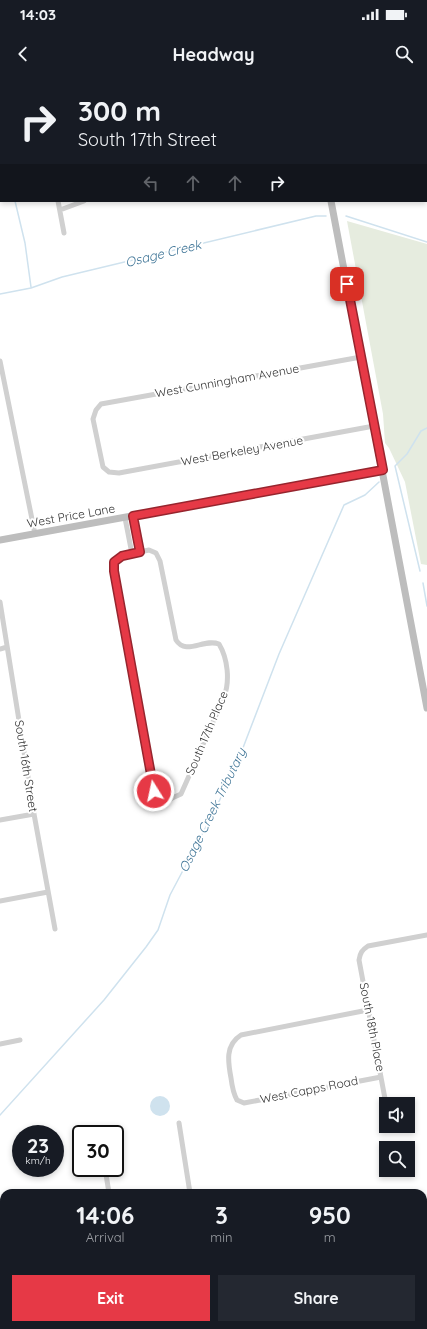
<!DOCTYPE html>
<style>
:root{--surface:#171b24;--page:#242831;--text:#f1f3f6;--muted:#9ea1a6;--accent:#e63946}
body{margin:0;font-family:Quicksand,sans-serif;background:var(--page);color:var(--text);height:100vh;display:flex;flex-direction:column;font-size:15px;white-space:nowrap}
*{box-sizing:border-box;margin:0}
p{font-size:13px;color:var(--muted)}
.icon{flex:none;width:22px;height:22px;fill:none;stroke:currentColor;stroke-width:2;stroke-linecap:round;stroke-linejoin:round}
.map{position:relative;flex:1;overflow:hidden}
.side{position:absolute;left:0px;top:1109px;width:427px;height:140px;display:flex;flex-direction:column;background:var(--surface);border-radius:12px 12px 0 0;box-shadow:0 2px 6px #0003}
.side>*{flex:none}
.banner{position:absolute;left:0px;top:0px;width:427px;height:122px;box-shadow:0 2px 6px #0003;background:#171b24;color:var(--text);overflow:hidden}
.buttons{position:absolute;left:379px;top:1017px;display:grid;gap:8px}
.buttons a{display:grid;place-items:center;width:36px;height:36px;border-radius:0px;background:var(--surface);box-shadow:0 2px 6px #0003;font-size:20px}
.speed{position:absolute;left:12px;top:1045px;display:flex;gap:8px;font-size:20px;font-weight:700;text-align:center}
.speed>*{display:grid;place-content:center;width:52px;height:52px;border-radius:50%;background:var(--surface);box-shadow:0 2px 6px #0003;line-height:1}
.speed small{font-size:10px;font-weight:400}
.speed .limit{border:2px solid #111;border-radius:6px;background:#fff;color:#111}
.pin{position:absolute;display:grid;place-items:center;width:34px;height:34px;color:#fff;margin:-17px;border-radius:8px;box-shadow:0 2px 6px #0006}
.me{position:absolute;width:44px;margin:-22px;rotate:350deg;stroke-linejoin:round;filter:drop-shadow(0 0 3px #0008)}
.turn{display:flex;align-items:center;gap:14px;height:84px;padding:0 12px;font-size:18px}
.turn .icon{width:52px;height:52px;stroke-width:2.5}
.turn b{display:block;font-size:28px;line-height:34px}
.lanes{display:flex;align-items:center;height:38px;padding:0 12px;background:#0003;justify-content:center;gap:20px;direction:ltr}
.lanes .off{opacity:.35}
.eta{display:flex;justify-content:space-evenly;align-items:center;height:68px;text-align:center}
.eta b{font-size:24px;font-weight:800;line-height:28px}
.action{display:flex;gap:8px;margin-top:auto;padding:8px 12px}
.action a{flex:1;height:46px;border-radius:0px;background:var(--accent);color:#fff;font-size:16px;font-weight:800;line-height:46px;text-align:center}
.action a+a{background:var(--page);color:var(--text)}
.status{display:flex;justify-content:space-between;align-items:center;height:28px;padding:0 20px;background:var(--surface);direction:ltr}
.status svg{height:11px;fill:currentColor}
header{display:flex;justify-content:space-between;align-items:center;height:52px;padding:0 12px;background:var(--surface);font-size:18px;font-weight:800}
.map>svg:first-child{display:block}
</style>
<div class="status"><b>14:03</b><svg viewBox="0 0 49 12"><path d="M0 12V9h3v3zM5 12V6h3v6zM10 12V3h3v9zM15 12V0h3v12zM26 1h20v11H26zM47 4h2v5h-2z"/></svg></div>
<header><svg class="icon" aria-label="back" viewBox="0 0 24 24"><path d="M15 5l-7 7 7 7"/></svg>Headway<svg class="icon" aria-label="search" viewBox="0 0 24 24"><circle cx="10" cy="10" r="6"/><path d="M15 15l6 6"/></svg></header>
<div class="map">
<svg width="427" height="1249" viewBox="0 0 427 1249">
<rect width="100%" height="100%" fill="#fff"/>
<path fill="#e6ecdf" d="M347 141 427 164V485L421 484 405 402 389 368 385 363 383 334Z"/>
<path fill="#cfe2ee" d="M150 1026a10 10 0 1 1 20 0a10 10 0 1 1-20 0Z"/>
<g fill="none" stroke-linecap="round" stroke-linejoin="round">
<path stroke="#cfe2ee" stroke-width="1.5" d="M15 121 25 163 31 207
M346 136 427 162
M0 214 31 208 62 197 316 136H326
M420 491 395 386 407 374 421 351 427 348
M423 503 427 526
M0 1035 104 920 146 867 158 850 170 815 217 726 241 673 279 574 344 425 365 415 379 402"/>
<path stroke="#d0d0d0" stroke-width="5" d="M426 61H427
M58 121 64 153
M60 130 84 121
M361 277 101 324 96 330 93 339 103 387 109 392 119 393 374 346
M0 281 35 454
M133 436 140 472
M125 438 132 474
M149 470 156 473 160 481 176 560C186 576 204 558 219 564 228 579 230 601 224 617L181 714 170 719H160L154 711 114 491V482L121 476Z
M0 522 34 734 55 849
M0 569 7 567
M0 740 34 734
M0 821 48 812
M368 930 241 955C225 965 228 982 231 998 232 1006 233 1013 237 1020L244 1023 381 997
M0 964 20 960
M386 1024 359 880C360 873 362 870 368 866L427 855
M179 1043 190 1113
M105 1088 109 1113
M134 1245 135 1249
M215 1245 216 1249"/>
<path stroke="#bdbdbd" stroke-width="7" d="M309 0V1
M331 121 427 628
M0 460 383 390"/>
</g>
<g fill="none" stroke-linecap="round" stroke-linejoin="round">
<defs>
<path id="route" d="M154 711 114 491V482L122 476 140 472 133 436 383 390 347 204"/>
</defs>
<use href="#route" stroke="#96252e" stroke-width="10"/>
<use href="#route" stroke="#e63946" stroke-width="7"/>
</g>
<g text-anchor="middle" stroke-width="4" stroke-linejoin="round" paint-order="stroke">
<g font-size="12" fill="#333" stroke="#fff">
<text transform="translate(227 301) rotate(-10)" y="4">West Cunningham Avenue</text>
<text transform="translate(242 371) rotate(-10)" y="4">West Berkeley Avenue</text>
<text transform="translate(71 436) rotate(-10)" y="4">West Price Lane</text>
<text transform="translate(207 653) rotate(-67)" y="4">South 17th Place</text>
<text transform="translate(26 686) rotate(81)" y="4">South 16th Street</text>
<text transform="translate(372 947) rotate(79)" y="4">South 18th Place</text>
<text transform="translate(309 1010) rotate(-11)" y="4">West Capps Road</text>
</g>
<g font-size="13" font-style="italic" fill="#3f7597" stroke="#fff">
<text transform="translate(163 173) rotate(-14)" y="5">Osage Creek</text>
<text transform="translate(212 730) rotate(-64)" y="5">Osage Creek Tributary</text>
</g>
</g>
</svg>
<div class="buttons">
<a><svg class="icon" aria-label="sound" viewBox="0 0 24 24"><path d="M4 9h4l5-4v14l-5-4H4zM17 9q2 3 0 6"/></svg></a>
<a><svg class="icon" aria-label="search" viewBox="0 0 24 24"><circle cx="10" cy="10" r="6"/><path d="M15 15l6 6"/></svg></a>
</div>
<div class="speed"><div>23<small>km/h</small></div><div class="limit">30</div></div>
<div class="pin" style="left:347px;top:204px;background:#d93025"><svg class="icon" aria-label="arrive" viewBox="0 0 24 24"><path d="M6 21V4h12l-3 4 3 4H6"/></svg></div>
<svg class="me" style="left:154px;top:711px" viewBox="-20 -20 40 40"><circle r="17" fill="#e63946" stroke="#fff" stroke-width="3"/><path d="M0-11L8 9 0 5-8 9z" fill="#fff"/></svg>
<div class="banner">
<div class="turn"><svg class="icon" aria-label="right" viewBox="0 0 24 24"><path d="M7 20v-9h11M14 6l5 5-5 5"/></svg><div><b>300 m</b>South 17th Street</div></div>
<div class="lanes"><svg class="icon off" aria-label="left" viewBox="0 0 24 24"><path d="M17 20v-9H6M10 6l-5 5 5 5"/></svg><svg class="icon off" aria-label="ahead" viewBox="0 0 24 24"><path d="M12 20V5M6 11l6-6 6 6"/></svg><svg class="icon off" aria-label="ahead" viewBox="0 0 24 24"><path d="M12 20V5M6 11l6-6 6 6"/></svg><svg class="icon" aria-label="right" viewBox="0 0 24 24"><path d="M7 20v-9h11M14 6l5 5-5 5"/></svg></div>
</div>
<section class="side">
<div class="eta">
<div><b>14:06</b><p>Arrival</p></div>
<div><b>3</b><p>min</p></div>
<div><b>950</b><p>m</p></div>
</div>
<div class="action"><a>Exit</a><a>Share</a></div>
</section>
</div>
